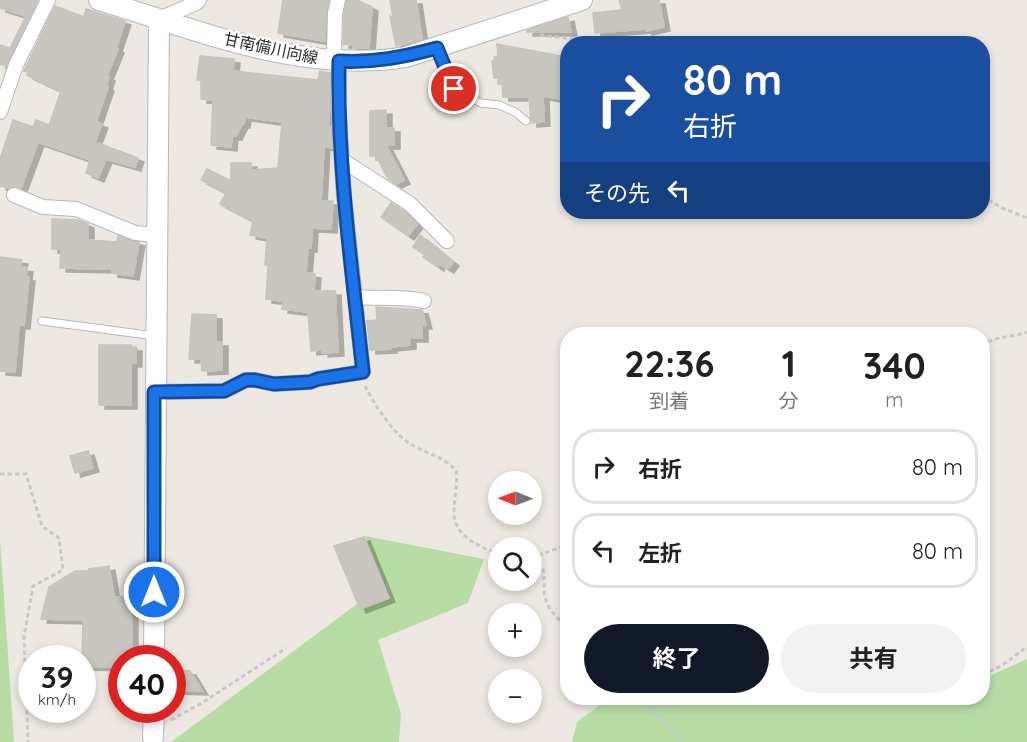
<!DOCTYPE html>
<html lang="ja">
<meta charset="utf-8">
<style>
:root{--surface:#fff;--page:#f2f2f2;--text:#202124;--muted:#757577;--line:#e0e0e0;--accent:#111827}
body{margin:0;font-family:Quicksand,"Noto Sans JP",sans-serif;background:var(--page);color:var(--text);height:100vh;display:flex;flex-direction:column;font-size:22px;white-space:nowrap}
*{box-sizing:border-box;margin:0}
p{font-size:20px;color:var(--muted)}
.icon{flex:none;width:33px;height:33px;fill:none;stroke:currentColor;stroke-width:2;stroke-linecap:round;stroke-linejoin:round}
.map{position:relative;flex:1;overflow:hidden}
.details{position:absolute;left:560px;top:327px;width:430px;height:378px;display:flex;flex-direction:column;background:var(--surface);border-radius:24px;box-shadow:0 3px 9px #0003}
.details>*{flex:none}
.top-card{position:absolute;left:560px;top:36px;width:430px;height:183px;border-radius:24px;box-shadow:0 3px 9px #0003;background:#1a4fa0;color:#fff;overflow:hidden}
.needle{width:39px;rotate:271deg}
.tools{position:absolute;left:488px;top:471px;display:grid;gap:12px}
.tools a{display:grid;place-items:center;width:54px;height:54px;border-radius:50%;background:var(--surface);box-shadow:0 3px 9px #0003;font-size:30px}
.speed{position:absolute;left:18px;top:645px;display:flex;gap:12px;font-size:30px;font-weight:700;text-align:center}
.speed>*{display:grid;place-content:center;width:78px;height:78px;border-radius:50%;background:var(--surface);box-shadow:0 3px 9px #0003;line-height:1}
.speed small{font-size:15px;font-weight:400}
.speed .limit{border:9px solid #d22;background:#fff;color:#111}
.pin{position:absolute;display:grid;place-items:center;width:51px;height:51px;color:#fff;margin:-26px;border:3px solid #fff;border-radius:50%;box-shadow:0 2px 6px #0007}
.me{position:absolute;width:66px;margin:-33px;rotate:0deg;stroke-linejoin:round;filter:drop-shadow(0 0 4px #0008)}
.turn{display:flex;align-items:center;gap:21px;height:126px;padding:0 24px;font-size:27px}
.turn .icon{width:78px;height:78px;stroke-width:2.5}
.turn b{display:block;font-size:42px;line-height:51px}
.then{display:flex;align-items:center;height:57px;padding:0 24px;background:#0003;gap:12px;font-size:22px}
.eta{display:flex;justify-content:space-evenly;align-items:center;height:102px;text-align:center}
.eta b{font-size:36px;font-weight:700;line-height:42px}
.cta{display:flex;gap:12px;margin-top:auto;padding:12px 24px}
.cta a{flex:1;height:69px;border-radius:36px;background:var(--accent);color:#fff;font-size:24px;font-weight:700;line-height:69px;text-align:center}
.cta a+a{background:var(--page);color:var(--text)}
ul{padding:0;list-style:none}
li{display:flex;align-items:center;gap:18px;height:75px;margin:0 12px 9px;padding:0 12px;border:3px solid var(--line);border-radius:24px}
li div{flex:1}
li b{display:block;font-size:22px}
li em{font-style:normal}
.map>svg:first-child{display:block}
</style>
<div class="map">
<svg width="1027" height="742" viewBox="0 0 1027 742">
<defs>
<filter id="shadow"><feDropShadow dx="6" dy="4" stdDeviation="0" flood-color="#0004"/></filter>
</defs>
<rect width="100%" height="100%" fill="#ede8e1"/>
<path fill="#b7dda4" d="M365 536 484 559 468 603 378 640 401 714 399 742H171L380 587Z
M0 539 14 742H0Z
M1027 659V742H572L577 722 609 698H982L983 679Z"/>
<path fill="#c9c6bf" stroke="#c8c4bb" stroke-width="1.5" filter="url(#shadow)" d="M0 0 38 1 6 66 0 64V45L10 48 26 16 0 8Z
M283 0H329L326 13 325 41 278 33Z
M347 0H357L372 7 369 48H353L354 45 343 44 344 14Z
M390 0H416L422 39 396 46 390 16 393 18Z
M619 0H659L664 27 646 31V29L595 33 593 13 622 10Z
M55 6 84 17 86 9 125 21 116 48 118 49 107 76 109 77 106 87H108L96 122 102 124 95 142 138 158 135 167 106 159 98 178 86 173 90 160 38 142 21 188 13 186 8 188 0 186V159L13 120 33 127 36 120 49 125 61 91 27 75 28 72 24 71Z
M568 17 571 32H527V30Z
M497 44 567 57V100L543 96 544 122 531 123 529 97H503L502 84H498V78H494L492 61H495L494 57 498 56Z
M200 56 234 59 233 71 318 80 320 71 330 73 329 127H331L332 148 324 146 321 201H333L331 229 312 228 311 248H308L306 273 315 274 314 291H335L338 352 322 353V350L311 351 308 312 282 309 283 301 266 299 268 265H265L267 238 250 235 253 221 220 204 226 193 201 180 207 169 231 181V163H251L252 170 278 168 282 122 245 117 244 124H242L236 136H232L231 147 211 145 213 100 201 99V80H197Z
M386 110V128H394V145H386L404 180 396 184 388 179 376 156H370V111Z
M391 203 404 211 417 224 408 236 381 217Z
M52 219 78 220 88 224V240L117 242 118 236 139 242 133 276 112 273V269L60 268 61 249H52Z
M420 235 453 262 448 269 439 264 438 267 423 257 425 255 413 247Z
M0 257 22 260 20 267 27 268 26 277H29L24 325H19L15 372 0 371Z
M376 307 422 310 426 325H422V338H410V345L391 347V349L370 350 367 321 377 320Z
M192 314 216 315V342H222V370L202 371 201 359H189Z
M99 345H131V347H136V363H131V405H99Z
M88 451 93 468 75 473 70 456Z
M364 537 389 598 360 609 334 546Z
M109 566 114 597 132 596V658H122V667L82 666 83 620 41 619 49 587 75 571H89V569Z
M172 670 190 671 202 691 172 690Z"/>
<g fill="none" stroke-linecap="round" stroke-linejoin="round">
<defs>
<path id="lane" d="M438 50 454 89 481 103 499 105 515 112 526 121
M42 321 155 336"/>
<path id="street" d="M159 19 196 3 199 0
M0 112 16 65 48 0
M342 160 410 204 447 241
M14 195 43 207 76 209 135 233 156 235
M355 297C378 299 402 296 424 301
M154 392 224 391 246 380H255L274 384 310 382 318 379 363 372 344 196 338 101 339 61 334 51 335 13 338 0"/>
<path id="secondary" d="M99 0C198 30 301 74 406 57L582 0
M154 658 159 19
M153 737 154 710"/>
</defs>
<use href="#lane" stroke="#b5b7bf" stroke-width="9"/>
<use href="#street" stroke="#b5b7bf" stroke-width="16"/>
<use href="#secondary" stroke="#b5b7bf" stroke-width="22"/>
<path stroke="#c8c8c8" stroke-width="3" stroke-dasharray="4.5 3" stroke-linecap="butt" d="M540 35 608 43 664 37 671 38 677 44
M982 196 1002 208 1027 218
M982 346C994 335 1013 338 1027 332
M365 386C375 405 392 433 412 445 428 454 442 456 456 470 458 485 454 498 454 513 454 536 479 547 498 553
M0 474H26L42 526 59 538 63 570 33 586 24 637 28 742
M531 558 567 545
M531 560 542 566C545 575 544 581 544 590 544 603 555 619 567 625
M982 672C995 674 1016 654 1027 647
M641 698 682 742
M171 720 202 703 286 648"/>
<use href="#lane" stroke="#fff" stroke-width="7"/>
<use href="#street" stroke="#fff" stroke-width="14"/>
<use href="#secondary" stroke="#fff" stroke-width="20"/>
</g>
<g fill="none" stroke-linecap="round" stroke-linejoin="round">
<defs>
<path id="route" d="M154 592V392L224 391 246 380H255L274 384 310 382 318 379 363 372C352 269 337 165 339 61 373 63 404 57 437 48L454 89"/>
</defs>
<use href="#route" stroke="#114b97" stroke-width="15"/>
<use href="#route" stroke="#1a73e8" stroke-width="10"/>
</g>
<g text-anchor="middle" stroke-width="5" stroke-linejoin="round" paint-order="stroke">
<g font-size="16" fill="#2d2d2d" stroke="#fff">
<text transform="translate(271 48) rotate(12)" y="6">甘南備川向線</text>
</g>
</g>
</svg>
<div class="tools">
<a><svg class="needle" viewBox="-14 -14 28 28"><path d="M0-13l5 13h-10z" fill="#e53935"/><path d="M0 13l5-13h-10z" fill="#757577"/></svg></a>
<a><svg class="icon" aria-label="search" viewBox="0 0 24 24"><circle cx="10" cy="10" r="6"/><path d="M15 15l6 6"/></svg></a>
<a>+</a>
<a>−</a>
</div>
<div class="speed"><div>39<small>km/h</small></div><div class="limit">40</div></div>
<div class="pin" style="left:454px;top:89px;background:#d93025"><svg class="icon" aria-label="arrive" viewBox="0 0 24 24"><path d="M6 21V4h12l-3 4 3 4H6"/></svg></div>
<svg class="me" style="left:154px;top:592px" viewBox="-20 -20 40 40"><circle r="17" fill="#1a73e8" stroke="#fff" stroke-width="3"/><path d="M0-11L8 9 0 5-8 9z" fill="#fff"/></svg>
<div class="top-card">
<div class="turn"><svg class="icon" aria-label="right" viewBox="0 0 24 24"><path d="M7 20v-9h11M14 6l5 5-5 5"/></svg><div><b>80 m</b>右折</div></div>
<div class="then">その先<svg class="icon" aria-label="left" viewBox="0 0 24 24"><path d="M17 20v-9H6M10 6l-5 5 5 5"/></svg></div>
</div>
<section class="details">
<div class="eta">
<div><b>22:36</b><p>到着</p></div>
<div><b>1</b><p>分</p></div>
<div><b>340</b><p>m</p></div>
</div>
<ul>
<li><svg class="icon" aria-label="right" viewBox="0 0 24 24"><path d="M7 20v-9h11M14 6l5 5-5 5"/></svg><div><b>右折</b></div><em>80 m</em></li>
<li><svg class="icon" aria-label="left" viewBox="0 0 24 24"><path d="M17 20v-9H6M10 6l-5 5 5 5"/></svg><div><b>左折</b></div><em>80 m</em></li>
</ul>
<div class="cta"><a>終了</a><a>共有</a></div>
</section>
</div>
